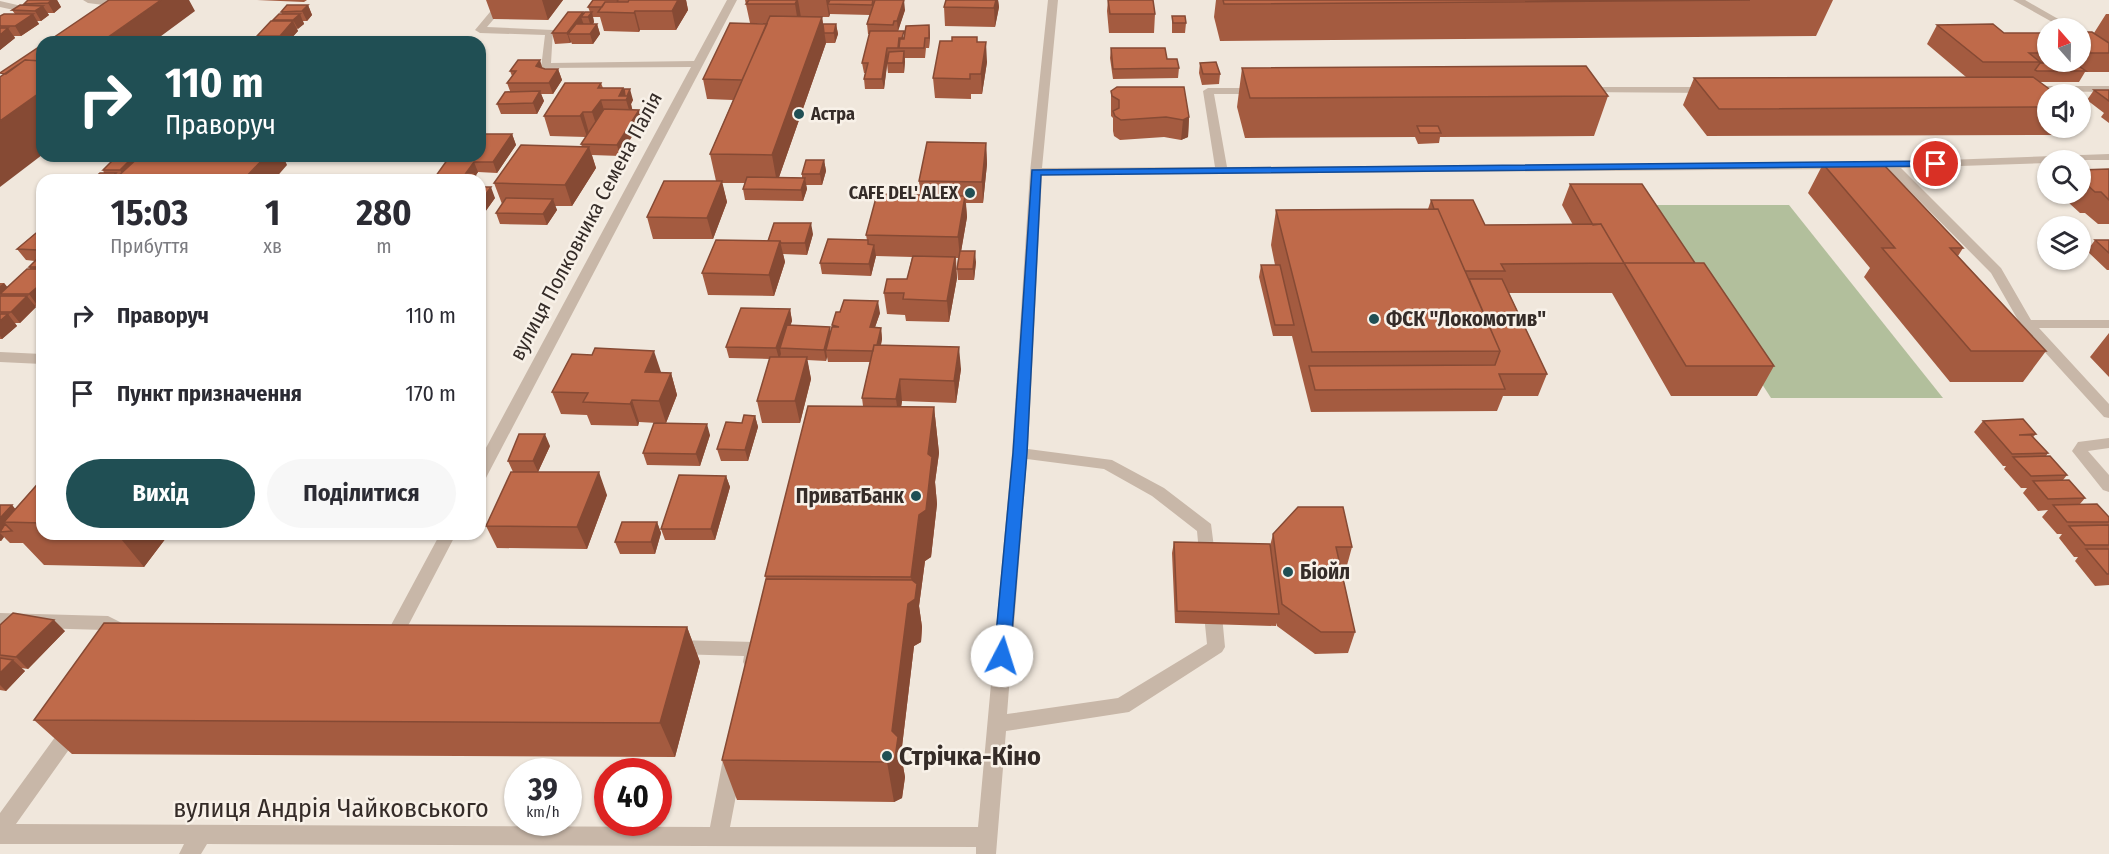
<!DOCTYPE html>
<html lang="uk">
<meta charset="utf-8">
<style>
:root{--surface:#fff;--page:#f7f7f7;--text:#2b2b33;--muted:#7c7c81;--accent:#204f54}
body{margin:0;font-family:"Fira Sans Condensed",sans-serif;background:var(--page);color:var(--text);height:100vh;display:flex;flex-direction:column;font-size:22px;white-space:nowrap}
*{box-sizing:border-box;margin:0}
p{font-size:20px;color:var(--muted)}
.icon{flex:none;width:33px;height:33px;fill:none;stroke:currentColor;stroke-width:2;stroke-linecap:round;stroke-linejoin:round}
.map{position:relative;flex:1;overflow:hidden}
.sheet{position:absolute;left:36px;top:174px;width:450px;height:366px;display:flex;flex-direction:column;background:var(--surface);border-radius:18px;box-shadow:0 2px 4px #0004}
.sheet>*{flex:none}
.banner{position:absolute;left:36px;top:36px;width:450px;height:126px;border-radius:18px;box-shadow:0 2px 4px #0004;background:#204f54;color:#fff;overflow:hidden}
.needle{width:39px;rotate:340deg}
.controls{position:absolute;left:2037px;top:18px;display:grid;gap:12px}
.controls a{display:grid;place-items:center;width:54px;height:54px;border-radius:50%;background:var(--surface);box-shadow:0 2px 4px #0004;font-size:30px}
.speed{position:absolute;left:504px;top:758px;display:flex;gap:12px;font-size:30px;font-weight:700;text-align:center}
.speed>*{display:grid;place-content:center;width:78px;height:78px;border-radius:50%;background:var(--surface);box-shadow:0 2px 4px #0004;line-height:1}
.speed small{font-size:15px;font-weight:400}
.speed .limit{border:9px solid #d22;background:#fff;color:#111}
.pin{position:absolute;display:grid;place-items:center;width:51px;height:51px;color:#fff;margin:-26px;border:3px solid #fff;border-radius:50%;box-shadow:0 2px 6px #0007}
.me{position:absolute;width:66px;margin:-33px;rotate:5deg;stroke-linejoin:round;filter:drop-shadow(0 0 4px #0008)}
.turn{display:flex;align-items:center;gap:21px;height:126px;padding:0 30px;font-size:27px}
.turn .icon{width:78px;height:78px;stroke-width:2.5}
.turn b{display:block;font-size:42px;line-height:51px}
.eta{display:flex;justify-content:space-evenly;align-items:center;height:102px;text-align:center}
.eta b{font-size:36px;font-weight:700;line-height:42px}
.action{display:flex;gap:12px;margin-top:auto;padding:12px 30px}
.action a{flex:1;height:69px;border-radius:36px;background:var(--accent);color:#fff;font-size:24px;font-weight:700;line-height:69px;text-align:center}
.action a+a{background:var(--page);color:var(--text)}
ul{padding:0;list-style:none}
li{display:flex;align-items:center;gap:18px;height:78px;padding:0 30px}
li div{flex:1}
li b{display:block;font-size:22px}
li em{font-style:normal}
.map>svg:first-child{display:block}
</style>
<div class="map">
<svg width="2109" height="854" viewBox="0 0 2109 854">
<rect width="100%" height="100%" fill="#f0e7dc"/>
<path fill="#b2bf9c" d="M1647 205H1789L1943 398H1771Z"/>
<g fill="none" stroke-linecap="round" stroke-linejoin="round">
<path fill="#c8b7a8" fill-rule="evenodd" d="M83 0H109L131 5 126 8 88 3Z
M500 0H510L487 27 553 30 551 63 694 61 727 0H737L488 474 486 478 480 480V459L691 67 541 68 545 35 480 33 475 30Z
M1048 0H1058L1042 168 1215 167 1203 91 1208 88H1260L1265 91 1260 94H1214L1227 167 1842 163 1848 166 1842 169 1042 175 1028 449 1112 460 1164 488 1211 524 1216 563 1214 568 1208 570 1202 568 1200 563 1197 531 1152 496 1104 469 1027 459 1007 714 1118 698 1207 644 1203 605 1206 600 1212 598 1218 600 1221 605 1225 647 1222 652 1129 712 1006 731 996 854H976V847L207 844 201 854H179L184 844H0V813L66 722 73 720 80 722 82 728 80 734 16 824 710 827 723 759 726 753 733 750 740 753 743 759 730 827H978L1012 453 1030 172Z
M2013 0H2025L2074 28H2063Z
M0 1 26 7 28 9 23 12 0 7Z
M2031 86H2109V92L2027 91 2026 89Z
M1584 87H1710L1715 90 1710 93 1580 92 1579 90Z
M2109 154V160H2048V163L1901 168 2001 268 2031 320H2109V328H2039L2109 404V418L2104 417 2022 327 1991 273 1888 169H1866L1860 166 1866 163Z
M0 352 42 354V364L0 362Z
M2109 438V448L2088 451 2109 475V492L2103 490 2072 451 2078 442Z
M440 534H456L398 645 392 647 386 645 383 640Z
M0 613 108 616 132 628 135 633 132 638 126 640 105 630 0 627Z
M675 640 755 642 761 644 764 649 758 667 752 670 746 667 743 662 744 656 675 654 669 652 666 647 669 642Z"/>
</g>
<path fill="#a45b40" d="M28 0H57L61 7 54 13H47L49 15 41 21H37L39 24 21 36H14L15 38 0 50V16L15 14 12 10 25 5 24 4Z
M257 0H307L304 2Z
M486 0H563L548 20 493 19Z
M593 0H686L688 10 676 30H640L639 32 604 31 600 17H593L594 22 593 24H597L600 34 593 44H572L571 42 570 43 555 44 552 33 583 12 584 14 590 12 588 7Z
M745 0H875V1L905 10 898 31 904 37 929 25 930 35 929 48H926L925 58H905L904 73H888L887 64 884 89H865L864 79 865 73H864L862 63 870 34H868L867 24 870 15 830 14 829 17H822L823 24H836L838 34 835 43H826L779 177 802 178V174L824 160 826 171 822 185H806L807 189 803 201 745 200 743 189 745 183H722L727 202 713 239H653L647 217 716 181 710 154 733 100 707 99 703 79 767 24 750 23Z
M946 0H998L999 7 995 27 945 26 944 7Z
M1108 0H1153L1155 14 1154 33H1109L1107 11Z
M1216 0H1833L1816 36 1220 41 1214 17Z
M308 5 312 15 307 21H303L304 24 297 29 298 31 288 42H260L257 36 273 21V20L282 14 281 12Z
M2106 14H2109V72H2085L2079 82H2040L2048 94V128H2058L2053 135 1707 136 1683 105 1694 78 1966 77 1927 44 1937 25 2004 33H2048V62H2080V32L2094 33Z
M1172 16 1186 23 1185 33H1172Z
M977 37V42L987 62 982 94H971V99L935 98 933 78 952 41Z
M1111 48 1167 59 1179 68 1178 78 1113 79 1110 58Z
M1200 63 1220 74 1219 84 1202 85 1199 73Z
M1242 68 1608 96 1594 136 1440 137 1439 143 1418 144 1415 137 1245 138 1237 107Z
M543 69H558L562 80 553 94H541L544 101 537 114H501L497 104 510 91 507 83 512 76 510 71Z
M601 83 603 88 624 89 633 100 631 104 632 110H639L642 120 620 156 592 155 596 168 572 206H555L557 210 547 225 500 224 496 213 502 204 494 183 582 147 581 144 586 137 550 136 544 116Z
M2094 90H2109V123L2101 117 2104 113 2087 100Z
M1111 91 1189 117 1188 137 1181 140 1164 137 1120 140 1114 136 1113 131V118L1111 116Z
M512 134 516 145 497 173 478 172 476 175 450 156Z
M986 143 987 164 983 203H966L967 217 961 251 976 262 974 280H958L957 269 958 258H956L957 278 949 322 906 321 905 315 887 314 884 293 907 279 912 257 876 256 871 276 822 274 820 263 867 240 866 235 920 195 919 181Z
M134 156 137 159 287 165 92 180 104 173 103 170Z
M1823 164 1963 248 1958 256 2046 351 2023 382H1950L1864 277 1870 268 1808 193Z
M2109 169V224H2098L2085 213H2080L2069 203 2071 200 2063 194H2080V170Z
M1570 184 1695 263 1774 366 1757 396H1671L1612 293H1509L1547 374 1538 396H1503L1497 411 1311 412 1292 336H1273L1259 277 1261 265H1275L1271 245 1276 210 1428 209 1431 200 1485 225H1573L1562 205Z
M480 187 495 198 485 212H480Z
M42 228V302L38 306H35L36 307 20 323H15L17 326 2 339H0V283H4L7 287 30 269 29 267 35 261 26 260 17 249Z
M813 234 807 255 783 254 785 262 774 296 708 295 702 273 768 241Z
M2095 240H2109V270H2107L2087 251Z
M790 309 792 321 790 325 831 331 832 325 880 313 875 327 881 328 882 339 881 345 961 369 956 403 902 401 901 407H934L939 453 935 482 937 504 931 557 925 561 919 606 922 627 921 642 914 646 901 755 905 777 902 798 894 802 737 800 722 760 766 579 765 576 863 406 862 398 870 362H828L827 357 826 361 807 360 811 379 800 423H762L757 401 770 359 729 358 726 347Z
M2109 333V377L2090 357Z
M661 372 671 373 677 395 666 423 710 435 700 466 647 465 643 453 657 423 639 422 638 426 591 425 587 415 561 414 552 392Z
M755 416 758 427 748 461H721L717 449 742 423Z
M1983 421 2036 434 2033 437 2048 453 2046 456 2067 475 2063 480 2085 498 2080 504 2109 517V585L2095 586 2075 561 2078 557H2074L2059 538 2062 534H2057L2042 517 2048 510 2038 511 2023 493 2027 488H2021L2004 469 2006 466H2003L1974 432Z
M550 446 538 472 607 495 587 549 497 548 486 526 513 472 508 461Z
M726 476 730 487 715 540H665L661 529Z
M42 479V534H169L144 567 44 565 23 543H10L4 537 1 541H0V505H12L15 509Z
M657 522 661 533 655 554H620L615 542Z
M1273 534 1352 547 1346 569H1341L1355 632 1348 653 1315 654 1277 626V623L1276 626 1175 623 1172 553 1174 542 1270 546Z
M0 625 65 631 28 669 21 668 25 671 6 691 0 690Z
M687 627 700 662 675 757 72 754 34 720Z"/>
<path fill="#864a34" d="M52 0H57L61 7 54 13 48 3Z
M161 0H189L195 11 153 42H101Z
M542 0H563L548 20Z
M678 0H686L688 10 676 30 672 11Z
M797 0H798L801 17 798 23 795 4Z
M826 0H832L828 4 830 14 829 17Z
M904 0 905 10 898 31 897 21Z
M996 0H998L999 7 995 27 994 8Z
M308 5 312 15 307 21 302 11Z
M43 6 49 15 41 21 35 11Z
M635 11 640 30 639 32 634 13Z
M583 12 585 17H581L584 25 568 34 571 42 570 43 567 33Z
M592 12 594 22 591 27 588 17Z
M33 14 39 24 21 36 15 26Z
M300 14 304 24 298 29 293 20Z
M822 17 826 43 777 183 772 155Z
M293 21 298 31 288 42H283L280 36Z
M597 24 600 34 593 44 590 34Z
M836 24 838 34 835 43 834 33Z
M929 25 930 35 929 48Z
M8 28 15 38 0 50V35Z
M986 42 987 62 982 94 981 74Z
M887 48 888 58 884 89 882 79Z
M904 51 905 62 904 73 903 63Z
M540 60 543 70 536 66Z
M558 69 562 80 553 94 549 83Z
M623 88 626 98 630 89 633 100 631 104 634 116 632 120 626 100 619 96Z
M42 91V155L0 187V121Z
M540 91 544 101 537 114 533 103Z
M601 100 607 120 599 133 592 112Z
M639 110 642 120 620 156 617 145Z
M583 112 589 133 587 137 580 116Z
M1189 117 1188 137 1181 140 1183 120Z
M512 134 516 145 497 173 493 162Z
M986 143 987 164 983 203 982 182Z
M589 147 596 168 572 206 565 185Z
M134 156 141 167 126 180 120 170Z
M266 156H283L287 165 274 180H243Z
M824 160 826 171 822 185 820 174Z
M474 162 478 172 476 175 478 180H469L466 173Z
M116 173 121 180H109Z
M805 178 807 189 803 201 801 190Z
M722 181 727 202 713 239 707 218Z
M491 187 495 198 485 212 481 201Z
M965 196 967 217 960 258 958 237Z
M553 199 557 210 547 225 543 214Z
M811 223 813 234 807 255 805 243Z
M780 241 785 262 774 296 769 275Z
M874 245 876 256 871 276 869 264Z
M42 246V256L38 250Z
M975 251 976 262 974 280 973 269Z
M955 257 957 278 949 322 947 301Z
M4 283 13 294H0V286Z
M42 283V302L38 306 29 294Z
M27 296 36 307 20 323 11 312Z
M878 301 880 313 871 339 870 327Z
M790 309 792 321 783 348H780L781 354 779 359 776 348Z
M8 314 17 326 2 339 0 336V321Z
M830 327 832 338 826 350 827 357 826 361 824 350Z
M881 328 882 339 877 363 875 351Z
M959 347 961 369 956 403 954 381Z
M654 351 661 372 652 394 645 372Z
M807 357 811 379 800 423 795 401Z
M671 373 677 395 666 423 659 401Z
M900 379 902 401 899 421 896 399Z
M632 400 639 422 638 426 630 404Z
M934 407 939 453 935 482 937 504 931 557 925 561 919 606 922 627 921 642 914 646 901 755 905 777 902 798 894 802 887 762 908 604 914 600 911 577Z
M755 416 758 427 748 461 745 450Z
M707 424 710 435 700 466 696 454Z
M545 434 550 446 538 472 533 461Z
M599 472 607 495 587 549 577 527Z
M726 476 730 487 715 540 711 529Z
M12 505 22 517 4 522 11 530 0 532V518Z
M657 522 661 533 655 554 651 542Z
M0 533 4 537 1 541 0 540Z
M117 534H169L144 567Z
M54 620 65 631 28 669 16 657Z
M687 627 700 662 675 757 660 723Z
M13 660 25 671 6 691 0 685V673Z"/>
<path fill="#bf6a4a" stroke="#864a34" stroke-width="1.5" d="M28 0H52L48 3 24 4Z
M109 0H161L101 42H47Z
M593 0H618L617 2H605L602 7H588Z
M629 0H678L672 11H635L634 13 598 12 605 2H628Z
M749 0H797L795 4H746Z
M830 0H873L872 5 828 4Z
M875 0H904L897 21H894L893 25 867 24Z
M946 0H996L994 8 944 7Z
M1108 0H1153L1155 14H1110Z
M1223 0H1750L1224 4Z
M20 5 43 6 35 11 12 10Z
M287 5H308L302 11 281 12Z
M568 12H583L567 33H552Z
M585 12H592L588 17H581Z
M4 14H33L15 26H0V16Z
M279 14H300L293 20H273Z
M770 16 822 17 772 155 710 154Z
M1172 16H1185L1186 23H1173Z
M271 21H293L280 36H257Z
M730 23 767 24 742 80 703 79Z
M576 24H597L590 34H568Z
M823 24H836L834 33H824Z
M1993 24 2004 33H2048V53H2029L2040 62H1983L1937 25Z
M929 25V38H925L924 48H899L900 39H904L906 26Z
M0 28H8L0 35Z
M870 31H904L902 38H899L898 48H887L882 79H864L868 63H862Z
M2080 32H2092L2109 43V53H2080Z
M952 37H977V42H986L981 74H970V79L933 78 940 41H952Z
M42 45V61L25 60 6 74 0 73Z
M1111 48H1165L1167 59H1177L1179 68 1113 69Z
M904 51 903 63H887L889 52Z
M25 60 42 61V91L0 121V77Z
M518 60H540L536 66 545 69H558L549 83H507L516 71H510Z
M1216 62 1220 74H1203L1200 63Z
M2040 63H2074L2086 71H2037L2035 70Z
M1586 66 1608 96 1250 98 1242 68Z
M2033 77 2056 94H2048V107L1719 109 1694 78Z
M565 83H601L598 88H623L619 96H628L626 100H601L592 112H583L580 116H544Z
M1117 87H1184L1189 117 1183 120 1166 117 1121 120 1115 116 1113 111 1119 108V100L1112 96 1111 91Z
M624 89H630L627 96H625Z
M2094 90H2109V101Z
M540 91 533 103 497 104 505 92Z
M604 109 639 110 617 145 581 144Z
M1417 126H1438L1441 133H1420Z
M480 134H512L493 162H474L466 173H476L470 180H433L450 156H480Z
M927 142 986 143 982 182 919 181Z
M521 145 589 147 565 185 494 183Z
M117 156H134L120 170H103Z
M140 156H266L243 180H114Z
M806 160H824L820 174H802Z
M1823 164 1884 165 1963 248H1950L2046 351H1971L1882 248H1895Z
M2109 169V200L2101 192H2095L2084 182H2088L2080 175V170Z
M100 173H116L109 180H92Z
M747 177 805 178 801 190 743 189Z
M308 178 384 179 307 180Z
M664 181H722L707 218 647 217Z
M1570 184H1642L1695 263H1624L1601 224 1593 225Z
M480 187H491L481 201H480Z
M877 194 965 196 958 237 866 235Z
M506 198 553 199 543 214 496 213Z
M1431 200H1473L1485 225 1601 224 1624 263 1501 264 1505 271H1465L1438 209H1434Z
M1438 209 1500 351 1312 352 1276 210Z
M774 223H811L805 243H781L780 241H768Z
M42 228V246L38 250 17 249Z
M828 239 868 240V244L874 245 869 264 820 263Z
M716 240 780 241 769 275 702 273Z
M2095 240H2109V253Z
M960 251H975L973 269H957Z
M42 254V267H29Z
M913 256 955 257 947 301 903 299 904 293H884L887 279H907Z
M1624 263H1704L1774 366H1686Z
M1261 265H1280L1294 325H1275Z
M27 269H42V283L29 294H0Z
M1469 279H1502L1547 374H1499L1505 389 1315 390 1309 366 1495 365 1500 351Z
M0 296H27L11 312H0Z
M844 300 878 301 870 327 881 328 877 345H874L873 351 826 350 832 327H839L832 325 836 312H840Z
M741 308 790 309 776 348 726 347Z
M0 314H8L0 321Z
M787 325 830 327 824 350 780 348Z
M874 345 959 347 954 381 900 379 896 399 862 398Z
M595 348 654 351 645 372 671 373 659 401 632 400 630 404 583 402 588 393 552 392 572 354 592 355Z
M770 357H807L795 401H757Z
M808 406 934 407 928 454 932 457 926 510 919 515 911 577 765 576Z
M744 415 755 416 745 450 717 449 726 422 742 423Z
M2023 419 2036 434 2019 435H2031L2048 453 2012 454 1983 421Z
M654 423 707 424 696 454 643 453Z
M519 434H545L533 461H508Z
M2050 456 2067 475 2031 476 2013 457Z
M511 472H599L577 527 486 526Z
M679 475 726 476 711 529H661Z
M42 479V523L4 522Z
M2069 480 2085 498 2048 499 2033 481Z
M2097 504 2109 517V522H2067L2053 505Z
M0 505H12L0 518Z
M1298 507H1343L1352 547H1336L1355 632H1321L1282 604 1273 534Z
M622 522H657L651 542H615Z
M5 524 12 531 0 532Z
M2109 525V545H2085L2069 526Z
M1174 542 1270 544 1279 614 1177 611Z
M2086 549H2109V574H2107Z
M766 579 912 580 917 584 915 599 908 604 892 731 898 737 895 758 887 762 722 760Z
M13 613 54 620 16 657 0 655V625Z
M104 623 687 627 660 723 34 720Z
M0 658 13 660 0 673Z"/>
<path fill="#1a73e8" stroke="#114b97" stroke-width="1.5" d="M1936 161 1939 162V166L1041 175 1027 453 1010 656 1008 661 1002 663 996 661 994 656 1013 453 1032 170Z"/>
<g fill="#204f54" stroke="#f8f1e8" stroke-width="2">
<circle cx="799" cy="114" r="6"/>
<circle cx="970" cy="193" r="6"/>
<circle cx="1374" cy="319" r="6"/>
<circle cx="916" cy="496" r="6"/>
<circle cx="1288" cy="572" r="6"/>
<circle cx="887" cy="756" r="6"/>
</g>
<g text-anchor="middle" stroke-width="5" stroke-linejoin="round" paint-order="stroke">
<g font-size="18" font-weight="bold" fill="#352c28" stroke="#f8f1e8" text-anchor="start">
<text x="811" y="120">Астра</text>
<text x="958" y="199" text-anchor="end">CAFE DEL' ALEX</text>
</g>
<g font-size="21" fill="#352c28" stroke="#f8f1e8">
<text transform="translate(586 226) rotate(-62)" y="7">вулиця Полковника Семена Палія</text>
</g>
<g font-size="21" font-weight="bold" fill="#352c28" stroke="#f8f1e8" text-anchor="start">
<text x="1386" y="326">ФСК "Локомотив"</text>
<text x="904" y="503" text-anchor="end">ПриватБанк</text>
<text x="1300" y="579">Біойл</text>
</g>
<g font-size="26" font-weight="bold" fill="#352c28" stroke="#f8f1e8" text-anchor="start">
<text x="899" y="765">Стрічка-Кіно</text>
</g>
<g font-size="26" fill="#352c28" stroke="#f8f1e8">
<text x="331" y="817">вулиця Андрія Чайковського</text>
</g>
</g>
</svg>
<div class="controls">
<a><svg class="needle" viewBox="-14 -14 28 28"><path d="M0-13l5 13h-10z" fill="#e53935"/><path d="M0 13l5-13h-10z" fill="#7c7c81"/></svg></a>
<a><svg class="icon" aria-label="sound" viewBox="0 0 24 24"><path d="M4 9h4l5-4v14l-5-4H4zM17 9q2 3 0 6"/></svg></a>
<a><svg class="icon" aria-label="search" viewBox="0 0 24 24"><circle cx="10" cy="10" r="6"/><path d="M15 15l6 6"/></svg></a>
<a><svg class="icon" aria-label="layers" viewBox="0 0 24 24"><path d="M12 4l9 5-9 5-9-5zM3 14l9 5 9-5"/></svg></a>
</div>
<div class="speed"><div>39<small>km/h</small></div><div class="limit">40</div></div>
<div class="pin" style="left:1936px;top:164px;background:#d93025"><svg class="icon" aria-label="arrive" viewBox="0 0 24 24"><path d="M6 21V4h12l-3 4 3 4H6"/></svg></div>
<svg class="me" style="left:1002px;top:656px" viewBox="-20 -20 40 40"><circle r="19" fill="#fff"/><path d="M0-13L10 11 0 6-10 11z" fill="#1a73e8"/></svg>
<div class="banner">
<div class="turn"><svg class="icon" aria-label="right" viewBox="0 0 24 24"><path d="M7 20v-9h11M14 6l5 5-5 5"/></svg><div><b>110 m</b>Праворуч</div></div>
</div>
<section class="sheet">
<div class="eta">
<div><b>15:03</b><p>Прибуття</p></div>
<div><b>1</b><p>хв</p></div>
<div><b>280</b><p>m</p></div>
</div>
<ul>
<li><svg class="icon" aria-label="right" viewBox="0 0 24 24"><path d="M7 20v-9h11M14 6l5 5-5 5"/></svg><div><b>Праворуч</b></div><em>110 m</em></li>
<li><svg class="icon" aria-label="arrive" viewBox="0 0 24 24"><path d="M6 21V4h12l-3 4 3 4H6"/></svg><div><b>Пункт призначення</b></div><em>170 m</em></li>
</ul>
<div class="action"><a>Вихід</a><a>Поділитися</a></div>
</section>
</div>
